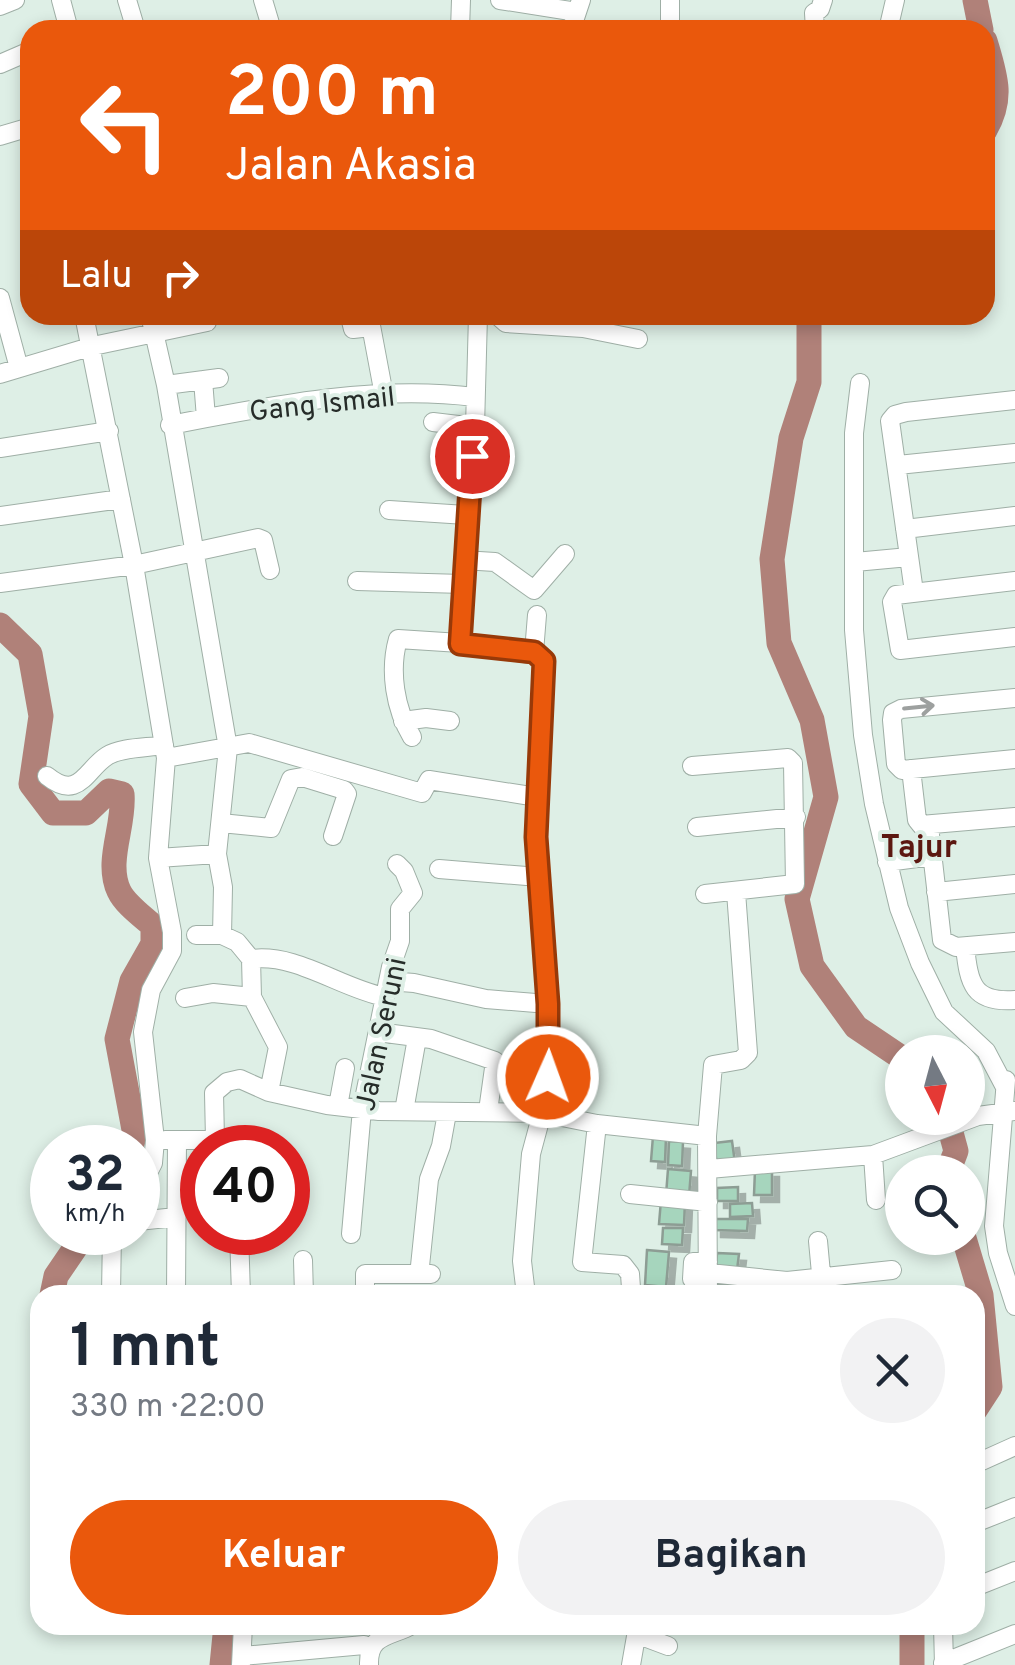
<!DOCTYPE html>
<html lang="id">
<meta charset="utf-8">
<style>
:root{--surface:#fff;--page:#f2f2f3;--text:#1f2937;--muted:#747a83;--accent:#ea580c}
body{margin:0;font-family:Overpass,sans-serif;background:var(--page);color:var(--text);height:100vh;display:flex;flex-direction:column;font-size:38px;white-space:nowrap}
*{box-sizing:border-box;margin:0}
p{font-size:32px;color:var(--muted)}
.icon{flex:none;width:55px;height:55px;fill:none;stroke:currentColor;stroke-width:2;stroke-linecap:round;stroke-linejoin:round}
.map{position:relative;flex:1;overflow:hidden}
.drawer{position:absolute;left:30px;top:1285px;width:955px;height:350px;display:flex;flex-direction:column;background:var(--surface);border-radius:30px;box-shadow:0 5px 15px #0003}
.drawer>*{flex:none}
.guide{position:absolute;left:20px;top:20px;width:975px;height:305px;border-radius:30px;box-shadow:0 5px 15px #0003;background:#ea580c;color:#fff;overflow:hidden}
.needle{width:65px;rotate:174deg}
.buttons{position:absolute;left:885px;top:1035px;display:grid;gap:20px}
.buttons a{display:grid;place-items:center;width:100px;height:100px;border-radius:50%;background:var(--surface);box-shadow:0 5px 15px #0003;font-size:50px}
.speed{position:absolute;left:30px;top:1125px;display:flex;gap:20px;font-size:50px;font-weight:700;text-align:center}
.speed>*{display:grid;place-content:center;width:130px;height:130px;border-radius:50%;background:var(--surface);box-shadow:0 5px 15px #0003;line-height:1}
.speed small{font-size:25px;font-weight:400}
.speed .limit{border:15px solid #d22;background:#fff;color:#111}
.pin{position:absolute;display:grid;place-items:center;width:85px;height:85px;color:#fff;margin:-42px;border:5px solid #fff;border-radius:50%;box-shadow:0 2px 10px #0007}
.me{position:absolute;width:110px;margin:-55px;rotate:2deg;stroke-linejoin:round;filter:drop-shadow(0 0 8px #0008)}
.turn{display:flex;align-items:center;gap:35px;height:210px;padding:0 40px;font-size:45px}
.turn .icon{width:130px;height:130px;stroke-width:2.5}
.turn b{display:block;font-size:70px;line-height:85px}
.then{display:flex;align-items:center;height:95px;padding:0 40px;background:#0003;gap:20px;font-size:38px}
.round{display:grid;place-items:center;flex:none;width:105px;height:105px;border-radius:52px;background:var(--page)}
.headline{display:flex;align-items:center;justify-content:space-between;height:170px;padding:0 40px}
h1{font-size:60px;font-weight:700;line-height:75px}
.cta{display:flex;gap:20px;margin-top:auto;padding:20px 40px}
.cta a{flex:1;height:115px;border-radius:60px;background:var(--accent);color:#fff;font-size:40px;font-weight:700;line-height:115px;text-align:center}
.cta a+a{background:var(--page);color:var(--text)}
.map>svg:first-child{display:block}
</style>
<div class="map">
<svg width="1015" height="1665" viewBox="0 0 1015 1665">
<defs>
<filter id="shadow"><feDropShadow dx="7" dy="7" stdDeviation="0" flood-color="#0004"/></filter>
</defs>
<rect width="100%" height="100%" fill="#deefe6"/>
<g fill="none" stroke-linecap="round" stroke-linejoin="round">
<path stroke="#b08179" stroke-width="25" d="M975 0 981 30
M985 41C995 75 1004 98 985 130
M809 315V382L791 438 772 559 779 643 812 720 826 797 797 899 812 966 856 1027 902 1058
M0 625 30 654 41 716 31 784 53 813H86L109 791 122 794C125 826 105 861 119 891 125 904 142 916 153 926V944L132 981 117 1039 135 1135 130 1148
M947 1118 956 1151 948 1172
M964 1238 981 1295 990 1387 975 1410
M52 1295 56 1276 86 1232
M222 1665 226 1625
M912 1665V1625"/>
</g>
<path fill="#a6d5bd" stroke="#8d9d94" stroke-width="2.5" filter="url(#shadow)" d="M653 1136 666 1137 665 1162 651 1161Z
M669 1141 683 1142 682 1166 668 1165Z
M732 1141 735 1163 717 1166 714 1143Z
M668 1169 691 1171 689 1196 666 1195Z
M755 1170H772V1195H754Z
M738 1187V1201H717V1188Z
M661 1200 685 1201 684 1225 659 1224Z
M752 1203 753 1216 730 1217V1204Z
M714 1219H748L747 1231 714 1230Z
M663 1228H683L682 1245 662 1244Z
M647 1250 669 1252 666 1287 645 1285Z
M717 1253 739 1254 737 1270 716 1269Z
M722 1276 753 1280 752 1295H720Z"/>
<g fill="none" stroke-linecap="round" stroke-linejoin="round">
<defs>
<path id="minor" d="M61 0 69 30
M127 0 136 30
M263 0 272 30
M500 0 577 12
M0 6 15 0
M460 30 461 0
M571 30 581 0
M670 30V0
M815 30 814 13 820 9 823 0
M888 30 895 0
M0 64 30 51
M0 136 30 127
M0 298 19 368
M84 315 134 565 166 758 158 858 172 932V951L151 990 143 1032 155 1140 153 1163 138 1192
M150 315 166 385 219 378
M369 315 384 395
M497 315 506 323 583 328 638 339
M350 317 353 329 371 327
M583 327 614 315
M0 374 93 346 207 322
M203 380 206 418
M860 383 854 433V630L863 735 874 804 899 908 920 963 944 1012 986 1051 1005 1087
M433 422 475 427
M170 425C269 406 374 384 475 397
M0 448 109 431
M898 465 1015 453
M389 510 466 515
M0 516 121 499
M905 529 1015 516
M463 560 495 562 534 590 565 554
M855 562 909 557
M357 581 463 584
M1015 581 896 595 892 602 900 650 1015 637
M0 583 134 565 258 538 263 540 270 570
M914 592 890 421 895 415 906 412 1015 400
M460 643 466 515 475 427 478 315
M534 652 537 615
M1015 698 901 709 893 713 892 720 896 764 902 770 1015 759
M403 721 426 718 450 721
M412 737C395 709 389 671 398 639L460 643 541 656 544 661 536 837 550 1047 542 1113 531 1154 522 1261 526 1295
M166 758 249 743 422 793 429 780 537 797
M692 766 788 758 793 763 795 884 705 894
M911 769 917 820 921 825 1015 817
M47 776C79 802 86 769 107 756 121 747 148 748 164 745
M221 823 271 828 291 779 302 777 344 790 347 794 333 836
M929 826 942 940 956 947 1015 942
M697 827 796 817
M217 854 223 887 222 935
M158 858 217 854 228 748 166 385
M887 862 932 856
M439 869 539 877
M936 892 1015 884
M196 935H222L237 942 251 959 252 997 278 1047 269 1092
M965 947C969 984 973 1003 1015 1000
M251 959C297 953 340 988 385 997
M388 981 414 983 486 999 548 1004
M185 998 213 993 252 997
M378 1032 431 1039 495 1061 488 1111
M1006 1080 994 1226 998 1253 1015 1306
M338 1106 345 1068
M404 1111 417 1038
M597 1124 582 1262 623 1265 630 1274 631 1288
M707 1136 713 1065 741 1060 748 1053 736 892
M165 1140H215L225 1148
M215 1140 214 1093 227 1082 240 1079 269 1092 327 1105 379 1111 542 1113 597 1124 707 1136 708 1295
M873 1155 876 1200
M709 1169 873 1155 978 1116 1015 1111
M630 1194 708 1202
M138 1221 176 1217
M239 1232 241 1295
M351 1234 362 1109 391 967 400 941V909L413 893 404 871 397 864
M818 1241 823 1295
M303 1260 304 1295
M420 1266 429 1179 441 1146 447 1113
M709 1273 787 1281 892 1270
M692 1279 693 1262H708
M111 1295 112 1232
M176 1295 177 1140
M365 1295V1274H431
M975 1464 1015 1446
M975 1523 1015 1507
M975 1587 1015 1571
M943 1625 944 1665
M636 1634 668 1646
M242 1656 364 1645
M943 1663 1015 1634
M241 1665 243 1625
M369 1665C368 1634 390 1637 412 1625
M631 1665 638 1625"/>
</defs>
<use href="#minor" stroke="#9fafa6" stroke-width="20"/>
<use href="#minor" stroke="#fff" stroke-width="18"/>
</g>
<defs><path id="oneway-shaft" d="M-6 0H5M1.5-3L5.5 0L1.5 3" fill="none" stroke-width="1.6" stroke-linecap="round" stroke-linejoin="round" transform="scale(2.5)"/></defs>
<use stroke="#9da09f" href="#oneway-shaft" transform="translate(919 707) rotate(-6)"/>
<g fill="none" stroke-linecap="round" stroke-linejoin="round">
<defs>
<path id="route" d="M472 456 460 644 534 652 544 661 536 837 548 1004V1077"/>
</defs>
<use href="#route" stroke="#983908" stroke-width="25"/>
<use href="#route" stroke="#ea580c" stroke-width="18"/>
</g>
<g text-anchor="middle" stroke-width="8" stroke-linejoin="round" paint-order="stroke">
<g font-size="28" fill="#262c29" stroke="#deefe6">
<text transform="translate(322 403) rotate(-6)" y="10">Gang Ismail</text>
<text transform="translate(380 1034) rotate(-78)" y="10">Jalan Seruni</text>
</g>
<g font-size="32" font-weight="bold" fill="#5c1811" stroke="#deefe6">
<text x="919" y="857">Tajur</text>
</g>
</g>
</svg>
<div class="buttons">
<a><svg class="needle" viewBox="-14 -14 28 28"><path d="M0-13l5 13h-10z" fill="#e53935"/><path d="M0 13l5-13h-10z" fill="#747a83"/></svg></a>
<a><svg class="icon" aria-label="search" viewBox="0 0 24 24"><circle cx="10" cy="10" r="6"/><path d="M15 15l6 6"/></svg></a>
</div>
<div class="speed"><div>32<small>km/h</small></div><div class="limit">40</div></div>
<div class="pin" style="left:472px;top:456px;background:#d93025"><svg class="icon" aria-label="arrive" viewBox="0 0 24 24"><path d="M6 21V4h12l-3 4 3 4H6"/></svg></div>
<svg class="me" style="left:548px;top:1077px" viewBox="-20 -20 40 40"><circle r="17" fill="#ea580c" stroke="#fff" stroke-width="3"/><path d="M0-11L8 9 0 5-8 9z" fill="#fff"/></svg>
<div class="guide">
<div class="turn"><svg class="icon" aria-label="left" viewBox="0 0 24 24"><path d="M17 20v-9H6M10 6l-5 5 5 5"/></svg><div><b>200 m</b>Jalan Akasia</div></div>
<div class="then">Lalu<svg class="icon" aria-label="right" viewBox="0 0 24 24"><path d="M7 20v-9h11M14 6l5 5-5 5"/></svg></div>
</div>
<section class="drawer">
<div class="headline"><div><h1>1 mnt</h1><p>330 m · 22:00</p></div><a class="round"><svg class="icon" aria-label="close" viewBox="0 0 24 24"><path d="M6 6l12 12M18 6L6 18"/></svg></a></div>
<div class="cta"><a>Keluar</a><a>Bagikan</a></div>
</section>
</div>
